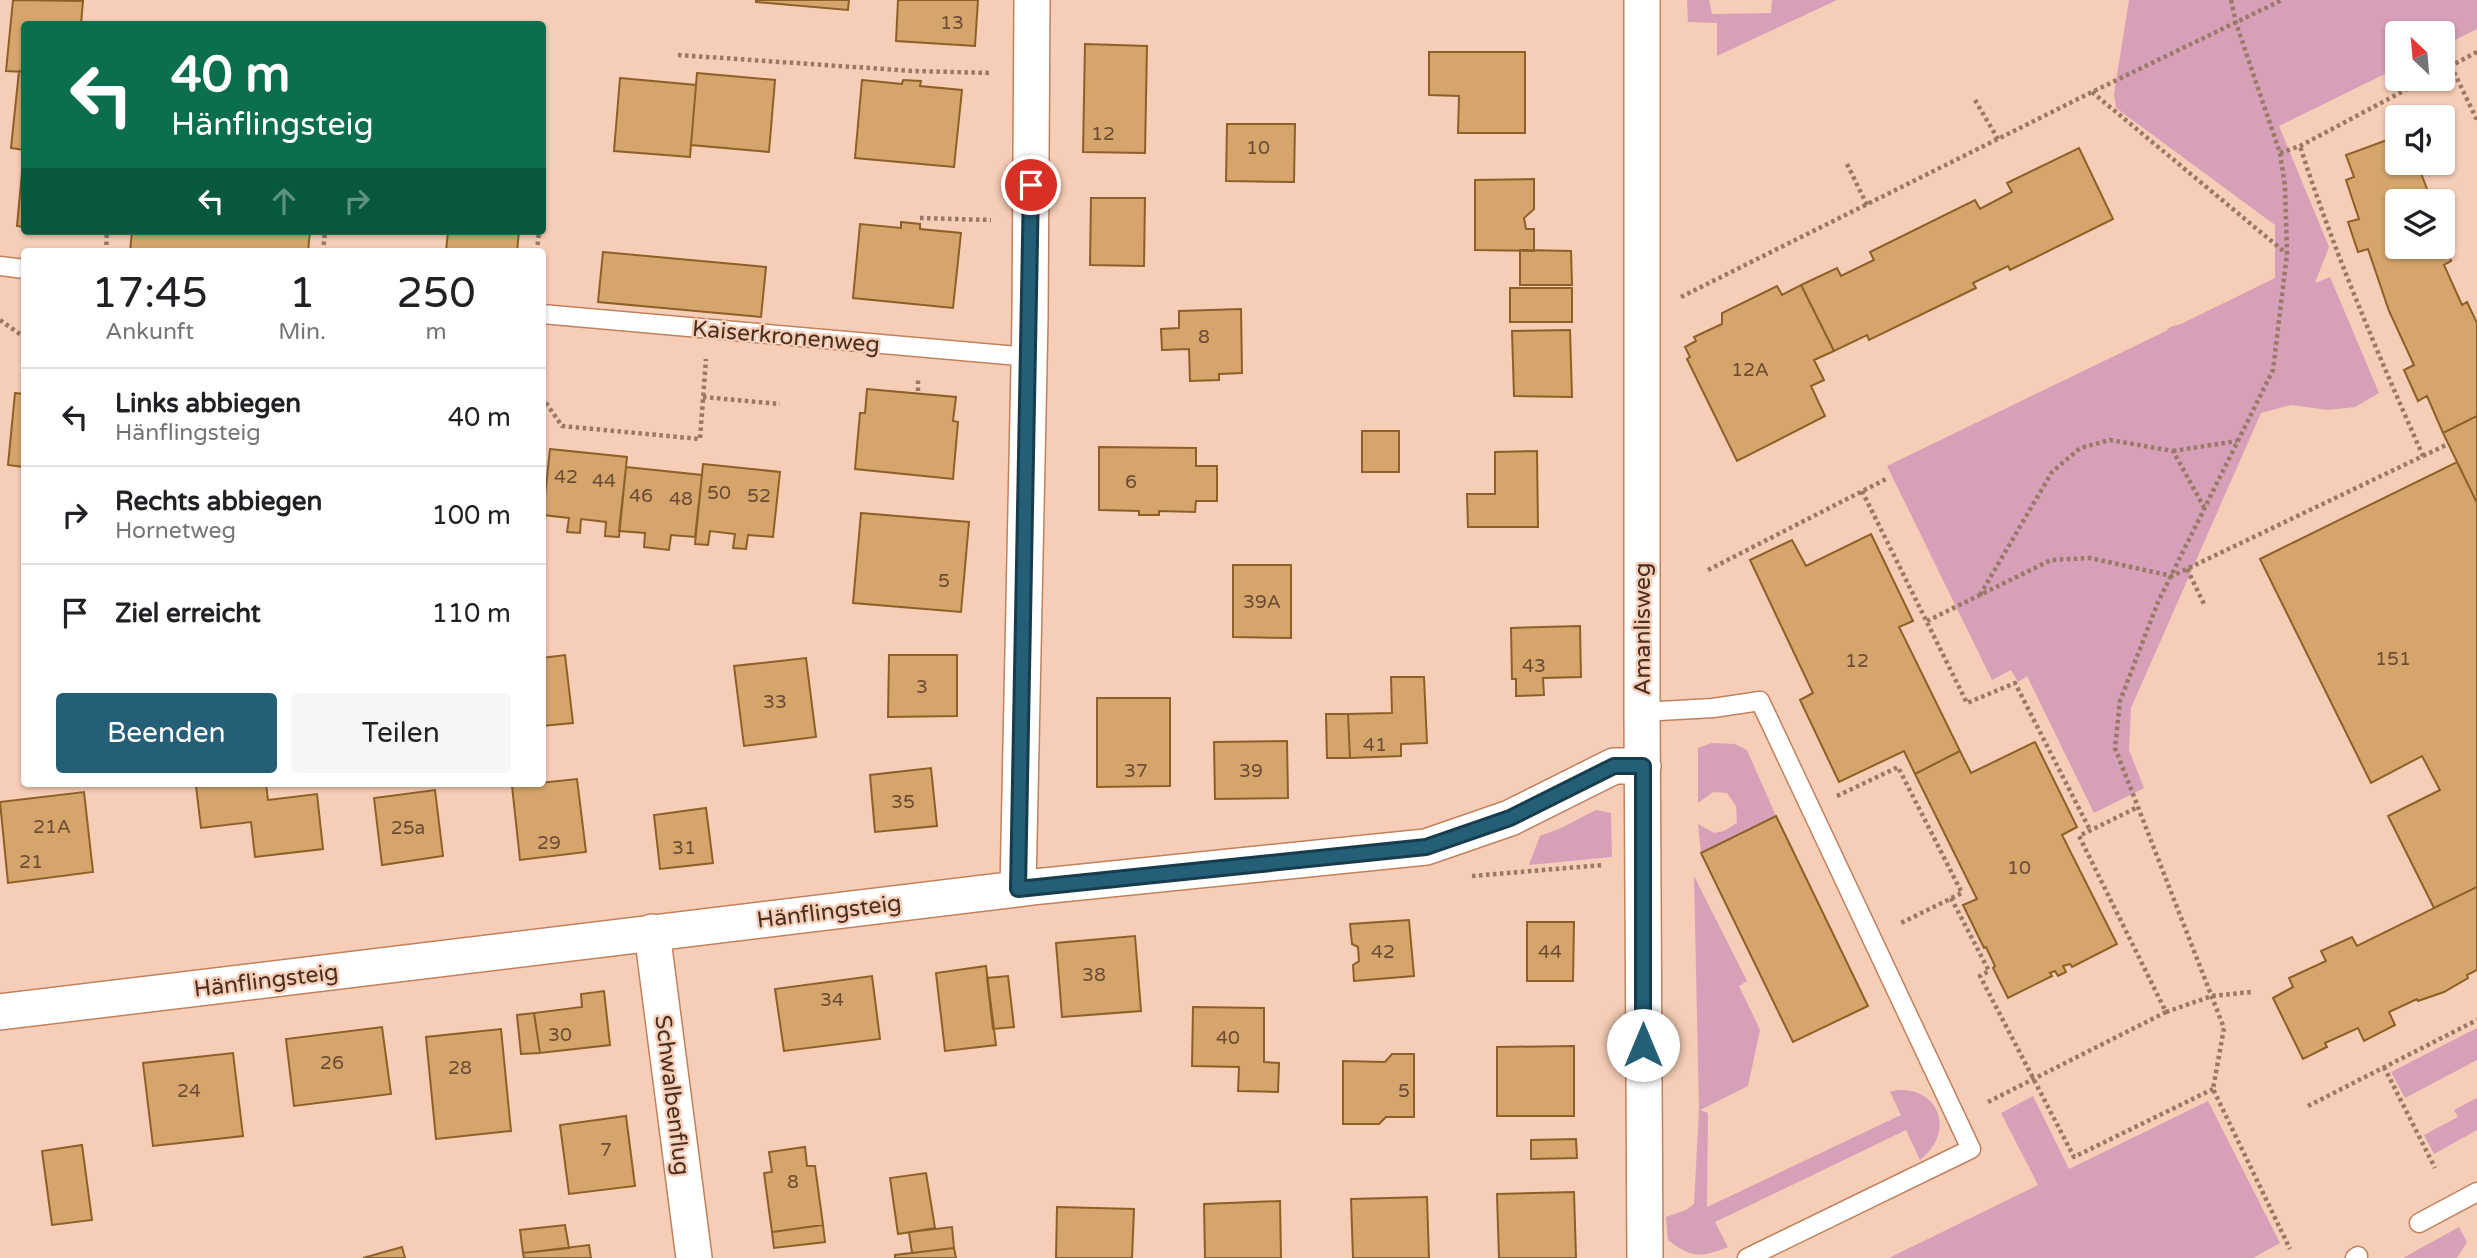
<!DOCTYPE html>
<html lang="de">
<meta charset="utf-8">
<style>
:root{--surface:#fff;--page:#f6f6f6;--text:#202124;--muted:#757577;--line:#e0e0e0;--accent:#245e77}
body{margin:0;font-family:"Varela Round",sans-serif;background:var(--page);color:var(--text);height:100vh;display:flex;flex-direction:column;font-size:26px;white-space:nowrap}
*{box-sizing:border-box;margin:0}
p{font-size:23px;color:var(--muted)}
.icon{flex:none;width:38px;height:38px;fill:none;stroke:currentColor;stroke-width:2;stroke-linecap:round;stroke-linejoin:round}
.map{position:relative;flex:1;overflow:hidden}
.drawer{position:absolute;left:21px;top:248px;width:525px;height:539px;display:flex;flex-direction:column;background:var(--surface);border-radius:7px;box-shadow:0 2px 5px #0004}
.drawer>*{flex:none}
.guide{position:absolute;left:21px;top:21px;width:525px;height:214px;border-radius:7px;box-shadow:0 2px 5px #0004;background:#0b6e4f;color:#fff;overflow:hidden}
.needle{width:46px;rotate:334deg}
.tools{position:absolute;left:2385px;top:21px;display:grid;gap:14px}
.tools a{display:grid;place-items:center;width:70px;height:70px;border-radius:7px;background:var(--surface);box-shadow:0 2px 5px #0004;font-size:35px}
.pin{position:absolute;display:grid;place-items:center;width:60px;height:60px;color:#fff;margin:-30px;border:4px solid #fff;border-radius:50%;box-shadow:0 2px 7px #0007}
.me{position:absolute;width:77px;margin:-38px;rotate:0deg;stroke-linejoin:round;filter:drop-shadow(0 0 5px #0008)}
.turn{display:flex;align-items:center;gap:24px;height:147px;padding:0 35px;font-size:32px}
.turn .icon{width:91px;height:91px;stroke-width:2.5}
.turn b{display:block;font-size:49px;line-height:60px}
.lanes{display:flex;align-items:center;height:66px;padding:0 35px;background:#0003;justify-content:center;gap:35px;direction:ltr}
.lanes .off{opacity:.35}
.eta{display:flex;justify-content:space-evenly;align-items:center;height:119px;text-align:center}
.eta b{font-size:42px;font-weight:600;line-height:49px}
.cta{display:flex;gap:14px;margin-top:auto;padding:14px 35px}
.cta a{flex:1;height:80px;border-radius:7px;background:var(--accent);color:#fff;font-size:28px;font-weight:600;line-height:80px;text-align:center}
.cta a+a{background:var(--page);color:var(--text)}
ul{padding:0;list-style:none}
li{display:flex;align-items:center;gap:21px;height:98px;padding:0 35px;border-top:2px solid var(--line)}
li div{flex:1}
li b{display:block;font-size:26px}
li em{font-style:normal}
.map>svg:first-child{display:block}
</style>
<div class="map">
<svg width="2477" height="1258" viewBox="0 0 2477 1258">
<rect width="100%" height="100%" fill="#f6cdb6"/>
<path fill="#d6a0b9" d="M1687 0H1709L1712 14 1771 13 1772 0H1837L1717 56V23L1688 22Z
M2129 0H2477V29L2443 46V33H2398L2397 68 2279 126 2329 247 2315 283 2330 277 2379 393 2355 407 2328 410 2291 405 2261 413 2131 708 2129 750 2144 788 2094 813 2027 676 2018 682 2011 670 1992 680 1887 466 2166 331 2170 327 2181 324 2275 278V225L2116 108 2114 94Z
M1712 743 1735 744 1747 750 1776 816 1701 853 1698 824 1714 833 1724 831 1737 823 1736 806 1727 793 1713 792 1698 803V748Z
M1596 810 1611 813 1612 857 1529 865 1540 836 1561 828Z
M1694 876 1747 981 1739 986 1760 1030 1748 1086 1700 1110 1708 1113 1707 1207 1901 1115 1890 1092C1919 1083 1949 1107 1937 1138 1934 1147 1927 1154 1920 1160L1906 1130 1715 1222 1728 1247C1701 1258 1691 1258 1668 1240L1666 1217 1686 1210 1694 1204 1699 1110Z
M2477 1028V1060L2405 1098 2391 1072Z
M2033 1096 2069 1169 2208 1101 2280 1243 2253 1258H1889L2038 1185 2001 1113Z
M2477 1098V1130L2434 1154 2424 1135 2458 1117 2454 1110Z
M2459 1227 2467 1242 2457 1258H2403Z"/>
<path fill="#d5a56c" stroke="#8d6027" stroke-width="2" d="M13 0 83 1 81 24H24V72L6 71Z
M756 0H849L848 10 756 2Z
M898 0H978L975 46 896 41Z
M1085 44 1147 46 1145 153 1083 152Z
M1429 52H1525V133H1458L1459 96 1429 95Z
M19 71 24 72V150L11 148Z
M697 73 775 80 769 152 691 145Z
M620 78 696 85 690 157 614 151Z
M862 80 902 84 903 80 921 81 920 86 962 90 954 167 855 158Z
M1227 124H1295L1294 182 1226 181Z
M2398 136V163H2417L2429 194 2442 190 2453 220 2443 223V201H2398V247H2443V236L2451 261 2444 265 2462 305 2467 302 2477 323V416L2443 433 2427 396 2418 401 2404 370 2414 365 2389 311 2368 249 2358 252 2348 222 2359 219 2346 180 2354 177 2346 155Z
M2079 148 2113 219 2010 270 2008 266 1973 283 1976 288 1869 340 1867 335 1834 351 1801 285 1837 268 1841 276 1874 260 1870 252 1975 200 1980 209 2012 192 2007 183Z
M24 151V227L17 226Z
M1534 179V209L1524 218 1526 229H1534V251L1475 250V180Z
M1091 198H1145L1144 266 1090 265Z
M901 222 920 224V229L961 233 953 308 853 298 860 224 901 228Z
M132 231H310L308 252H130Z
M448 231H519L517 252H446Z
M1520 250 1571 251 1572 285H1520Z
M603 252 766 267 761 317 598 302Z
M1801 285 1834 351 1814 360 1824 380 1811 386 1825 416 1737 461 1687 359 1690 357 1685 347 1696 341 1694 337 1722 324V313L1777 286 1782 295Z
M1510 288H1572V322H1510Z
M1241 309 1242 373 1219 374V380L1190 381 1189 349 1162 350 1161 329 1179 328V311Z
M1570 330 1572 397 1514 396 1512 331Z
M867 389 956 397 953 421 958 422 953 479 855 469 860 413H865Z
M15 393 24 394V467L8 465Z
M2477 416V503L2443 433Z
M1362 431H1399V472H1362Z
M1099 447 1196 448V466H1217V501H1196L1195 512 1159 511V515H1139V511L1099 510Z
M550 449 627 457 619 537 605 536 606 522 581 519 580 533 567 532 569 518 543 515Z
M1537 451 1538 527H1468L1467 494H1495V452Z
M2457 462 2477 503V887L2434 908 2388 816 2440 790 2422 756 2371 783 2260 559Z
M703 464 780 472 773 537 748 535 746 549 733 548 735 534 710 531 708 545 695 544Z
M626 467 702 475 695 537 671 535 669 550 644 547 645 533 619 531Z
M861 513 969 522 961 612 853 603Z
M1871 534 1913 621 1899 627 1960 751 1915 774 1904 751 1839 782 1800 700 1813 693 1750 560 1792 540 1806 566Z
M1233 565H1291V638L1233 637Z
M1580 626 1581 677 1543 678 1544 695 1516 696V679H1512L1511 628Z
M565 655 573 723 542 726V658Z
M889 655H957V716L888 717Z
M806 658 816 737 744 746 734 666Z
M1391 677H1424L1427 743 1401 744V756L1350 758 1348 714 1392 713Z
M1097 698H1170V786L1097 787Z
M1326 714H1348L1350 758H1327Z
M1287 741 1288 798 1215 799 1214 742Z
M2035 742 2077 827 2062 835 2117 944 2072 967 2070 964 2063 966 2066 972 2058 976 2055 971 2050 973 2052 976 2008 998 1993 968 1995 966 1986 947 1984 948 1963 905 1977 899 1915 774 1960 751 1971 773Z
M931 768 937 826 875 832 870 775Z
M577 779 586 852 520 860 512 786Z
M215 784H266L268 800 317 794 323 849 255 857 251 822 201 828 196 786Z
M435 790 443 856 382 865 374 798Z
M84 792 93 872 8 883 0 802Z
M706 808 713 863 660 869 654 815Z
M1776 816 1868 1006 1793 1042 1701 853Z
M2477 887V970L2467 975 2468 978 2444 992 2418 1001 2417 999 2389 1012 2395 1025 2364 1041 2358 1028 2325 1043 2327 1047 2303 1059 2273 998 2293 987 2289 978 2326 961 2321 951 2352 937 2357 946Z
M1409 920 1414 976 1354 981 1353 965 1359 961 1358 947 1352 944 1350 924Z
M1527 922H1574L1573 981H1527Z
M1135 936 1141 1011 1062 1017 1056 943Z
M986 966 996 1045 945 1051 936 973Z
M872 976 880 1039 784 1051 775 989Z
M1008 976 1014 1027 993 1029 987 978Z
M604 991 610 1045 540 1053 534 1013 582 1007 581 994Z
M1193 1007 1264 1008V1062L1279 1063 1278 1092 1238 1091 1239 1067 1192 1066Z
M534 1013 540 1053 521 1054 517 1015Z
M382 1027 391 1094 294 1106 286 1039Z
M501 1029 511 1131 436 1139 426 1037Z
M1574 1046V1116H1497V1047Z
M233 1053 243 1136 153 1146 143 1063Z
M1392 1054H1414V1117H1386L1379 1124H1343V1061L1385 1062Z
M626 1116 635 1186 569 1194 560 1125Z
M1576 1139 1577 1158 1531 1159V1140Z
M82 1145 92 1220 52 1225 42 1151Z
M805 1147 807 1166H815L823 1225 772 1232 764 1173 772 1172 769 1152Z
M926 1173 935 1228 898 1234 890 1178Z
M1574 1192 1576 1258H1499L1497 1194Z
M1427 1197 1429 1258H1353L1351 1199Z
M1280 1201 1281 1258H1205L1204 1204Z
M1057 1207 1134 1209 1132 1258H1056Z
M565 1225 569 1248 523 1253 520 1230Z
M823 1225 825 1242 774 1248 772 1232Z
M952 1227 954 1248 912 1253 909 1232Z
M589 1245 591 1258H524L523 1253Z
M402 1247 405 1258H363Z
M954 1248 956 1258H895V1255Z"/>
<g fill="none" stroke-linecap="round" stroke-linejoin="round">
<defs>
<path id="lane" d="M0 266 24 269
M542 314 1029 357
M1642 712 1713 708 1760 701 1971 1149 1747 1258
M2419 1223 2477 1192
M2355 1258 2358 1256"/>
<path id="street" d="M1642 0V712L1645 1258
M1018 889 1030 318 1032 0
M652 932 694 1258
M0 1012 1033 887 1426 847 1510 818 1614 766H1643"/>
</defs>
<use href="#lane" stroke="#c0815d" stroke-width="21"/>
<use href="#street" stroke="#c0815d" stroke-width="38"/>
<path stroke="#997865" stroke-width="4.5" stroke-dasharray="3.5 3.5" stroke-linecap="butt" d="M2231 0 2236 23 2280 153 2285 186 2287 254 2273 370 2158 602 2120 701 2115 748 2224 1028 2213 1089 2290 1249
M678 55 913 71 992 73
M2451 66 2477 120
M2443 70 2477 52
M2092 92 2287 254
M1975 100 1998 139
M2280 153 2300 146 2426 79
M1847 164 1867 205
M920 218 991 220
M106 252 107 231
M323 252 325 231
M537 252 539 231
M1681 297 2092 92 2282 0
M0 320 24 337
M918 391V378
M542 397 562 426 700 439 706 359
M703 397 780 404
M2173 451 2237 441
M2423 456 2448 444
M1862 491 1967 703 2015 683 2090 830
M2187 569 2205 606
M1708 570 1888 478
M1980 595 2052 472 2080 448 2110 440 2173 451 2204 507
M1927 621 2051 560 2090 558 2172 576 2423 456C2378 354 2334 252 2300 146
M1837 796 1898 767 1962 893 1899 924
M1472 876 1603 865
M1951 898 1989 971 1980 976 2074 1157 2213 1089
M2166 1012 2212 996 2251 992
M2384 1067 2435 1168
M1988 1102 2166 1012 2079 836 2138 807
M2308 1106 2477 1020"/>
<use href="#lane" stroke="#fff" stroke-width="18"/>
<use href="#street" stroke="#fff" stroke-width="35"/>
</g>
<g fill="none" stroke-linecap="round" stroke-linejoin="round">
<defs>
<path id="route" d="M1031 185 1018 889 1426 847 1510 818 1614 766H1643V1045"/>
</defs>
<use href="#route" stroke="#173d4d" stroke-width="18"/>
<use href="#route" stroke="#245e77" stroke-width="12"/>
</g>
<g text-anchor="middle" stroke-width="5" stroke-linejoin="round" paint-order="stroke">
<g font-size="19" fill="#6d4c33">
<text x="952" y="29">13</text>
<text x="1103" y="140">12</text>
<text x="1258" y="154">10</text>
<text x="1204" y="343">8</text>
<text x="1750" y="376">12A</text>
<text x="566" y="483">42</text>
<text x="604" y="487">44</text>
<text x="1131" y="488">6</text>
<text x="719" y="499">50</text>
<text x="641" y="502">46</text>
<text x="759" y="502">52</text>
<text x="681" y="505">48</text>
<text x="944" y="587">5</text>
<text x="1262" y="608">39A</text>
<text x="2393" y="665">151</text>
<text x="1857" y="667">12</text>
<text x="1534" y="672">43</text>
<text x="922" y="693">3</text>
<text x="775" y="708">33</text>
<text x="1375" y="751">41</text>
<text x="1136" y="777">37</text>
<text x="1251" y="777">39</text>
<text x="903" y="808">35</text>
<text x="52" y="833">21A</text>
<text x="408" y="834">25a</text>
<text x="549" y="849">29</text>
<text x="684" y="854">31</text>
<text x="31" y="868">21</text>
<text x="2019" y="874">10</text>
<text x="1383" y="958">42</text>
<text x="1550" y="958">44</text>
<text x="1094" y="981">38</text>
<text x="832" y="1006">34</text>
<text x="560" y="1041">30</text>
<text x="1228" y="1044">40</text>
<text x="332" y="1069">26</text>
<text x="460" y="1074">28</text>
<text x="189" y="1097">24</text>
<text x="1404" y="1097">5</text>
<text x="606" y="1156">7</text>
<text x="793" y="1188">8</text>
</g>
<g font-size="23" fill="#4a2f20" stroke="#f6cdb6">
<text transform="translate(786 336) rotate(5)" y="8">Kaiserkronenweg</text>
<text transform="translate(1642 629) rotate(-90)" y="8">Amanlisweg</text>
<text transform="translate(829 911) rotate(-7)" y="8">Hänflingsteig</text>
<text transform="translate(266 980) rotate(-7)" y="8">Hänflingsteig</text>
<text transform="translate(673 1095) rotate(83)" y="8">Schwalbenflug</text>
</g>
</g>
</svg>
<div class="tools">
<a><svg class="needle" viewBox="-14 -14 28 28"><path d="M0-13l5 13h-10z" fill="#e53935"/><path d="M0 13l5-13h-10z" fill="#757577"/></svg></a>
<a><svg class="icon" aria-label="sound" viewBox="0 0 24 24"><path d="M4 9h4l5-4v14l-5-4H4zM17 9q2 3 0 6"/></svg></a>
<a><svg class="icon" aria-label="layers" viewBox="0 0 24 24"><path d="M12 4l9 5-9 5-9-5zM3 14l9 5 9-5"/></svg></a>
</div>
<div class="pin" style="left:1031px;top:185px;background:#d93025"><svg class="icon" aria-label="arrive" viewBox="0 0 24 24"><path d="M6 21V4h12l-3 4 3 4H6"/></svg></div>
<svg class="me" style="left:1643px;top:1045px" viewBox="-20 -20 40 40"><circle r="19" fill="#fff"/><path d="M0-13L10 11 0 6-10 11z" fill="#245e77"/></svg>
<div class="guide">
<div class="turn"><svg class="icon" aria-label="left" viewBox="0 0 24 24"><path d="M17 20v-9H6M10 6l-5 5 5 5"/></svg><div><b>40 m</b>Hänflingsteig</div></div>
<div class="lanes"><svg class="icon" aria-label="left" viewBox="0 0 24 24"><path d="M17 20v-9H6M10 6l-5 5 5 5"/></svg><svg class="icon off" aria-label="ahead" viewBox="0 0 24 24"><path d="M12 20V5M6 11l6-6 6 6"/></svg><svg class="icon off" aria-label="right" viewBox="0 0 24 24"><path d="M7 20v-9h11M14 6l5 5-5 5"/></svg></div>
</div>
<section class="drawer">
<div class="eta">
<div><b>17:45</b><p>Ankunft</p></div>
<div><b>1</b><p>Min.</p></div>
<div><b>250</b><p>m</p></div>
</div>
<ul>
<li><svg class="icon" aria-label="left" viewBox="0 0 24 24"><path d="M17 20v-9H6M10 6l-5 5 5 5"/></svg><div><b>Links abbiegen</b><p>Hänflingsteig</p></div><em>40 m</em></li>
<li><svg class="icon" aria-label="right" viewBox="0 0 24 24"><path d="M7 20v-9h11M14 6l5 5-5 5"/></svg><div><b>Rechts abbiegen</b><p>Hornetweg</p></div><em>100 m</em></li>
<li><svg class="icon" aria-label="arrive" viewBox="0 0 24 24"><path d="M6 21V4h12l-3 4 3 4H6"/></svg><div><b>Ziel erreicht</b></div><em>110 m</em></li>
</ul>
<div class="cta"><a>Beenden</a><a>Teilen</a></div>
</section>
</div>
